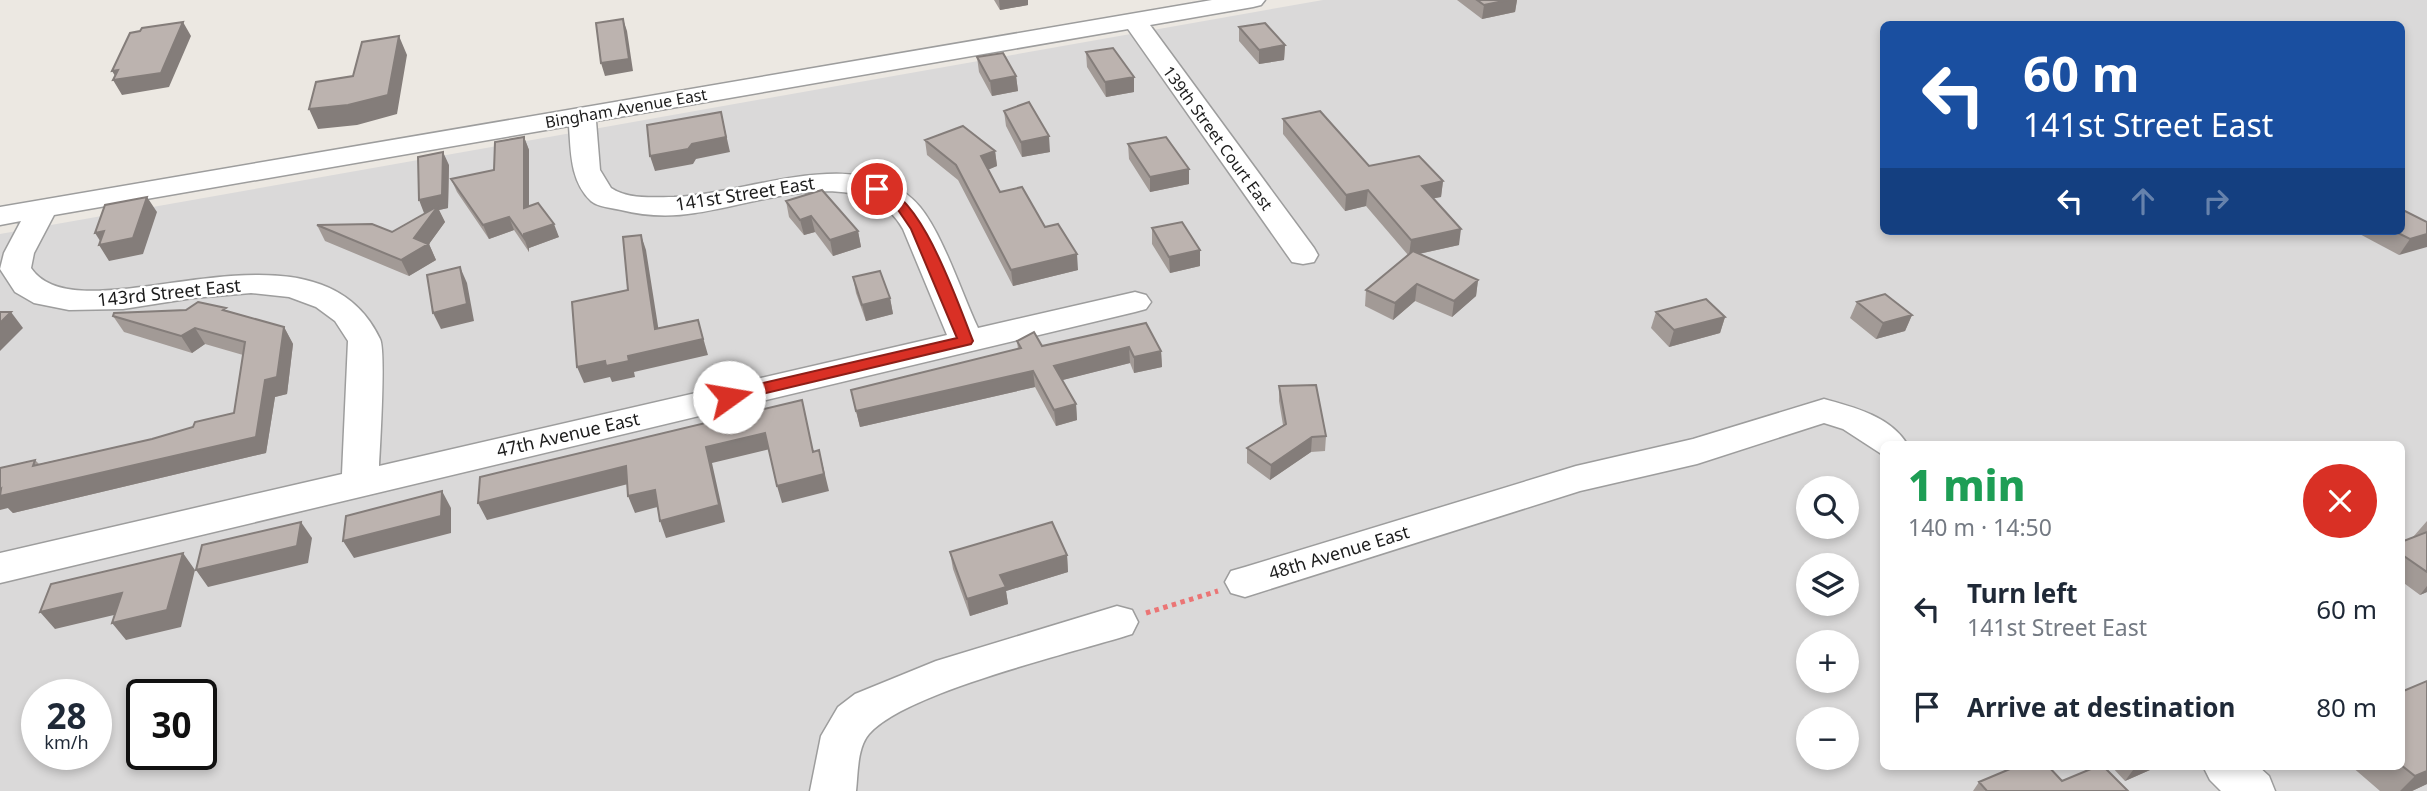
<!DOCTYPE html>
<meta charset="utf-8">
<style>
:root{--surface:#fff;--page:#f6f6f7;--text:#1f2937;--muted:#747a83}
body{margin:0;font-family:"Noto Sans",sans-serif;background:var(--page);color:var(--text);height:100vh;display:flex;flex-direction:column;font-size:26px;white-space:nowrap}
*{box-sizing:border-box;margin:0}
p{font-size:23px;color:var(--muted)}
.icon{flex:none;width:38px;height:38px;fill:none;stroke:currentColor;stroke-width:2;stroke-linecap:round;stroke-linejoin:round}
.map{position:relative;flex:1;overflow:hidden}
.panel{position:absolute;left:1880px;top:441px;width:525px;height:329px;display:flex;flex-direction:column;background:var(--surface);border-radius:10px;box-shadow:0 4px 10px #0003}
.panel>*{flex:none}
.guide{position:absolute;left:1880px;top:21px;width:525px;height:214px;border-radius:10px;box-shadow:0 4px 10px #0003;background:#1a4fa0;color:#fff;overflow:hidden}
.controls{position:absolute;left:1796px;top:476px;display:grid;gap:14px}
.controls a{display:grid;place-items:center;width:63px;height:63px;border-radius:50%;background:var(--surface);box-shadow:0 4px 10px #0003;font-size:35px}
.speed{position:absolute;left:21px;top:679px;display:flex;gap:14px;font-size:35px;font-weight:700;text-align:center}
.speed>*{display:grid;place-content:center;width:91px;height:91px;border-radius:50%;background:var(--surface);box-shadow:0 4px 10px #0003;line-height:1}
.speed small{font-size:18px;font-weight:400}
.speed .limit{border:4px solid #111;border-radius:10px;background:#fff;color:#111}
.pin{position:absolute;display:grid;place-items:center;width:60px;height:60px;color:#fff;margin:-30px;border:4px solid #fff;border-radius:50%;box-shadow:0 2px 7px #0007}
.me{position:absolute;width:77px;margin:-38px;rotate:77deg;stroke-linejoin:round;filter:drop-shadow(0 0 5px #0008)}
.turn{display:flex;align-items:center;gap:24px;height:147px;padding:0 28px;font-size:32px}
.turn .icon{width:91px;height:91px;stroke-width:2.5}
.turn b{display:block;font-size:49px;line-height:60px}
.lanes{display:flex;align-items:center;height:66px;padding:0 28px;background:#0003;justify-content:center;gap:35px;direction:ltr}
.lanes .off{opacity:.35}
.round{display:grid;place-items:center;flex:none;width:74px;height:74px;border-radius:37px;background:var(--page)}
.headline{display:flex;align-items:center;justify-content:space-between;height:119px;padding:0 28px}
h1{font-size:42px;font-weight:800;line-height:52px;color:#1e9e55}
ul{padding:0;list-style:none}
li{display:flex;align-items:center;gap:21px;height:98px;padding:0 28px}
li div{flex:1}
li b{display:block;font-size:26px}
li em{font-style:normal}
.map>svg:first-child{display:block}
</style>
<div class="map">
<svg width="2427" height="791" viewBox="0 0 2427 791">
<rect width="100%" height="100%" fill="#ece8e2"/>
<path fill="#dad9d9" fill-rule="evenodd" d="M1323 0H2427V791H0V234ZM1883 24H2401V231H1883ZM1883 444H2401V766H1883ZM1808 488H1846V527H1808ZM1808 565H1846V604H1808ZM1808 642H1846V681H1808ZM37 695H96V754H37ZM142 695H201V754H142ZM1808 719H1846V758H1808Z"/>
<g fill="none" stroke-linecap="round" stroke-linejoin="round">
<defs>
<path id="minor" d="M1212 0H1265L1261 5 1253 7 1150 25 1314 248 1318 255 1314 262 1303 264 1292 262 1128 29 596 121 600 170 611 188C629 200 654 197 674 197 746 195 864 140 920 207 943 235 962 294 978 328L1135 292 1146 295 1151 302 1146 309 1135 312 0 583V553L342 474 348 341 335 321 316 307 289 297 251 293 193 298 123 309 69 310 34 303 15 292 0 269 4 253 21 221 0 225V207ZM569 126C571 152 570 181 591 201 598 207 612 208 621 210 644 216 671 217 695 213 756 205 865 160 903 229L947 335 379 466C380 446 386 350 380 339 315 200 81 342 31 268L34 253 54 215Z
M1824 399C1853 407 1890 416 1907 444H1883V455L1843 429 1824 423 1697 464 1580 491 1245 597 1231 593 1225 582 1231 571 1245 567 1576 466 1693 439Z
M1117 606 1132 610 1138 622 1132 634C1073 653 905 692 869 734 857 748 858 774 856 791H810L821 736 838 707 855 694 936 661Z
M2203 766H2258L2269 776 2275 791H2221L2210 780Z"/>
</defs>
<use href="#minor" stroke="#9d9d9d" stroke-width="3"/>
<path stroke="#eb7575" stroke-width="5" stroke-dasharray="4.5 4.5" stroke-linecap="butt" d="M1146 613 1218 591"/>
<use href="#minor" fill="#fff" fill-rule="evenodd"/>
</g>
<path fill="#a29a96" d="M994 0H1028V5L1000 10Z
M1457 0H1517L1515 12 1482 19Z
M1239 27 1285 45 1284 60 1259 64 1239 41Z
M1086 52 1134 77V92L1106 97 1087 67Z
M977 57 1016 76 1018 91 992 96 979 72Z
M1004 111 1050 152 1022 157 1006 126Z
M1283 119 1369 166 1443 181 1441 197 1433 198 1459 245 1419 254 1478 280 1476 296 1452 317 1415 301 1393 320 1365 306 1366 290 1408 255 1366 206 1345 211 1283 134Z
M524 137 529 150V206L559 237 529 248V252L514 230 489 239 457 192 451 179 494 170Z
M925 140 995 151 997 166 988 169 1000 192 1045 227 1078 270 1013 286 958 180 927 155Z
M1128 144 1189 169V184L1150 192 1129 159Z
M449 165 448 208 439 210 445 222 429 244 436 260 409 276 325 241 317 225 392 232 427 212 424 213Z
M786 201 858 231 861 247 833 256 815 232 804 235 789 217Z
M2427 222 2399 255 2354 231H2401Z
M1152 228 1200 250V266L1170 273 1152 244Z
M853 277 890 298 893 314 866 321 856 293Z
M1857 302 1912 315 1905 331 1876 339 1850 318Z
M228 311 284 327 293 344 287 394 275 397 266 453 13 513 8 508 35 460 39 464 152 439 193 427 234 413 243 355 205 344 192 353 124 332 113 316Z
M1656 312 1725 317 1720 333 1669 347 1651 328Z
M1146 323 1161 351 1162 367 1134 373 1130 363 1062 380 1076 404 1077 420 1056 426 1035 387 860 427 851 390 1018 349 1017 341 1042 346Z
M1279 386 1326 436 1325 451 1311 452 1270 480 1247 463V448L1283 425 1279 401Z
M2427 521V592L2420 595 2401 581V542L2413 537Z
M950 552 1067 555 1068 572 1006 591 1008 604 970 616 953 569Z
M2427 681V784L2412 791H2380L2351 766H2401V692Z
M2111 766H2159L2125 781Z
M2062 781 2128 791H1973L1979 782Z"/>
<path fill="#847d7a" d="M999 0H1028V5L1000 10Z
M1508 0H1517L1515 12 1482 19 1484 5Z
M623 19 627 31 633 71 605 76 601 63Z
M183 22 191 36 169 87 122 95 113 80 117 79 112 71Z
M399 36 407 55 397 114 357 125 318 129 309 109 348 105Z
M1285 45 1284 60 1259 64V50Z
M1016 76 1018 91 992 96 990 81Z
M1134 77V92L1106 97 1105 82Z
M721 112 730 152 696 159 693 164 655 171 650 156 692 144Z
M1049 136 1050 152 1022 157 1021 142Z
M524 137 529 150V221L524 208Z
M995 151 997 166 983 172 981 156Z
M443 152 449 165 448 208 439 210 445 222 429 244 436 260 409 276 401 260 414 238 434 211 424 213 419 200Z
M1189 169V184L1150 192V177Z
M1443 181 1441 197 1420 201 1422 186Z
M1368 190 1366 206 1345 211 1346 195Z
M147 197 157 212 143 254 109 261 99 245 102 244 95 233Z
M811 216 815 232 804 235 800 220Z
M509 217 514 230 489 239 483 225Z
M554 224 559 237 529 248V252L524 238V234Z
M1461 229 1459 245 1409 256 1411 240Z
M858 231 861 247 833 256 830 240Z
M2427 234V247L2399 255 2410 239Z
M641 235 646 250 661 345 655 329Z
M1200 250V266L1170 273 1169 257Z
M1077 254 1078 270 1013 286 1011 270Z
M460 267 467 283 474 321 441 329 433 313Z
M1478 280 1476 296 1452 317 1454 301Z
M1417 284 1415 301 1393 320 1395 303Z
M890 298 893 314 866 321 862 305Z
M11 312 23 328 0 351V323Z
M1912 315 1905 331 1876 339 1883 323Z
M1725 317 1720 333 1669 347 1674 330Z
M698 320 708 355 634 372 635 377 612 382 610 377 584 383 577 367 628 356Z
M284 327 293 344 287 394 275 397 266 453 13 513 8 508 0 510V490L256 437 265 380Z
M195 328 205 344 192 353 181 336Z
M1129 347 1130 363 1055 382 1054 366Z
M1161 351 1162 367 1134 373V357Z
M1033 371 1035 387 860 427 856 411Z
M1076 404 1077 420 1056 426 1054 410Z
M765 433 770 449 712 463 725 522 666 538 660 521 706 447Z
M1312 437 1311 452 1270 480 1271 465Z
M819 450 829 491 782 503 777 486Z
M626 466 632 483 487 520 478 503Z
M655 490 661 506 635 513 628 496Z
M442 491 451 508V533L354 558 343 541Z
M301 522 312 538 308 563 208 587 196 570Z
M183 553 195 570 181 627 126 640 112 623Z
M1067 555 1068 572 1006 591 1008 604 970 616 967 599 1000 575Z
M2427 586V592L2420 595Z
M122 593 135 610 55 629 40 612Z
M2136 766H2159L2125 781Z
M2427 771V784L2412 791H2400L2415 776Z"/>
<path fill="#bcb3af" stroke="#847d7a" stroke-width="2" d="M1477 0H1508L1484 5Z
M623 19 629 59 601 63 596 23Z
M183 22 161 73 113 80 118 70 112 71 130 33 140 31 142 28Z
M1265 23 1285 45 1259 50 1239 27Z
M399 36 388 95 348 105 309 109 316 82 353 76 362 42Z
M1113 48 1134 77 1105 82 1086 52Z
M1003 53 1016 76 990 81 977 57Z
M1029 102 1049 136 1021 142 1004 111Z
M1320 111 1369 166 1419 156 1443 181 1422 186 1461 229 1411 240 1368 190 1346 195 1283 119Z
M721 112 726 137 692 144 688 149 650 156 647 125Z
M963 126 995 151 981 156 1000 192 1022 187 1045 227 1058 224 1077 254 1011 270 956 165 925 140Z
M524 137V208L538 203 554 224 524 234V238L509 217 483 225 451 179 494 170 495 142Z
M1166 137 1189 169 1150 177 1128 144Z
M443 152 442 195 419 200 418 157Z
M822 190 858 231 830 240 811 216 800 220 786 201Z
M147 197 133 238 99 245 104 231 95 233 105 205Z
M438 206 414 238 428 244 401 260 317 225 372 224 392 232Z
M2401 210H2403L2427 222V234L2410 239 2394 231H2401Z
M1182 222 1200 250 1169 257 1152 228Z
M641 235 655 329 698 320 703 339 628 356 629 361 606 366 605 361 577 367 572 302 628 290 623 237Z
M1413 251 1478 280 1454 301 1417 284 1395 303 1366 290Z
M460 267 467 304 433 313 427 275Z
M880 271 890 298 862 305 853 277Z
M1885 294 1912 315 1883 323 1857 302Z
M1706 299 1725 317 1674 330 1656 312Z
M198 302 226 308 223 310 284 327 277 377 265 380 256 437 0 496 1 489 0 490V468L35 460 33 466 152 439 193 427 195 422 234 413 245 342 195 328 181 336 113 316 114 313 186 310Z
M0 312H11L0 323Z
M1146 323 1161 351 1134 357 1129 347 1054 366 1076 404 1054 410 1033 371 856 411 851 390 1021 348 1017 341 1034 332 1042 346Z
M1316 385 1326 436 1312 437 1271 465 1247 448 1286 424 1279 386Z
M802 400 813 452 819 450 824 474 777 486 765 433 706 447 719 505 660 521 655 490 628 496 626 466 478 503 480 477Z
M442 491 441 516 343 541 346 516Z
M301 522 297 546 196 570 202 545Z
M1052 522 1067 555 1000 575 1006 587 967 599 950 552Z
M2427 532V572L2401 554V542Z
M183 553 167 610 112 623 122 593 40 612 51 584Z
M2427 681V771L2415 776 2401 765V692Z
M2017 766H2048L2062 781 2098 766H2103L2128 791H1987L1979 782Z"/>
<path fill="#d93025" stroke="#8d1f18" stroke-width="2" d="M872 187C917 178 959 307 973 341L971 344 729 402 723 400 721 397 729 391 957 338 911 229 894 204 872 192Z"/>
<g text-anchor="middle" stroke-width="5" stroke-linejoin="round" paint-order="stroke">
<g font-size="16" fill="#1c1c1c" stroke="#fff">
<text transform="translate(626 108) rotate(-10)" y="6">Bingham Avenue East</text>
<text transform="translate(1218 138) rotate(54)" y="6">139th Street Court East</text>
</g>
<g font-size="18" fill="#1c1c1c" stroke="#fff">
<text transform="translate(745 194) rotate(-9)" y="6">141st Street East</text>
<text transform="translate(169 293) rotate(-6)" y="6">143rd Street East</text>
<text transform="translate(568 435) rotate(-13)" y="6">47th Avenue East</text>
<text transform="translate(1339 553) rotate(-17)" y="6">48th Avenue East</text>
</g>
</g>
</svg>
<div class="controls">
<a><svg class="icon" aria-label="search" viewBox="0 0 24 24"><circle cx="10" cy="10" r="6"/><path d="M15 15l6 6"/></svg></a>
<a><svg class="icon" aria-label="layers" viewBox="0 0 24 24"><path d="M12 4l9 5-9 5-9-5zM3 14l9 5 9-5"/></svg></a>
<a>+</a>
<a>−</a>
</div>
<div class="speed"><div>28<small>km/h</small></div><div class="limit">30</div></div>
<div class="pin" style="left:877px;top:189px;background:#d93025"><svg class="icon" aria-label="arrive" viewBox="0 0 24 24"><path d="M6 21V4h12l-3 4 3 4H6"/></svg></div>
<svg class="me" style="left:729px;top:397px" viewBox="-20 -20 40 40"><circle r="19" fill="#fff"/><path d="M0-13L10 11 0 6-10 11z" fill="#d93025"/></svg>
<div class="guide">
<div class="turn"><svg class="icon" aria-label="left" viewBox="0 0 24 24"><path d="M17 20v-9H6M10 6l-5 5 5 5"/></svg><div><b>60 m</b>141st Street East</div></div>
<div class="lanes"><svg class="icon" aria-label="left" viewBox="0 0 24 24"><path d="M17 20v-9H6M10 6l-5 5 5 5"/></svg><svg class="icon off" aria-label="ahead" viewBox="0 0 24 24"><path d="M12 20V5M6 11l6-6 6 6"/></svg><svg class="icon off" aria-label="right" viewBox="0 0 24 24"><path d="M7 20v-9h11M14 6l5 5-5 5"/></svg></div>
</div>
<section class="panel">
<div class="headline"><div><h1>1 min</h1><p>140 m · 14:50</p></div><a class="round" style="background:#d93025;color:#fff"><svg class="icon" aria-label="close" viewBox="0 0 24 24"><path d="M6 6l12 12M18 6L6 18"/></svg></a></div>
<ul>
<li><svg class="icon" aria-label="left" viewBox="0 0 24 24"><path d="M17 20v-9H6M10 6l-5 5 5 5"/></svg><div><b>Turn left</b><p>141st Street East</p></div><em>60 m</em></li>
<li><svg class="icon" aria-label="arrive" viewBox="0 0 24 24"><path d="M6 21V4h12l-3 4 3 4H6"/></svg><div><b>Arrive at destination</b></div><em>80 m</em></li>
</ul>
</section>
</div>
